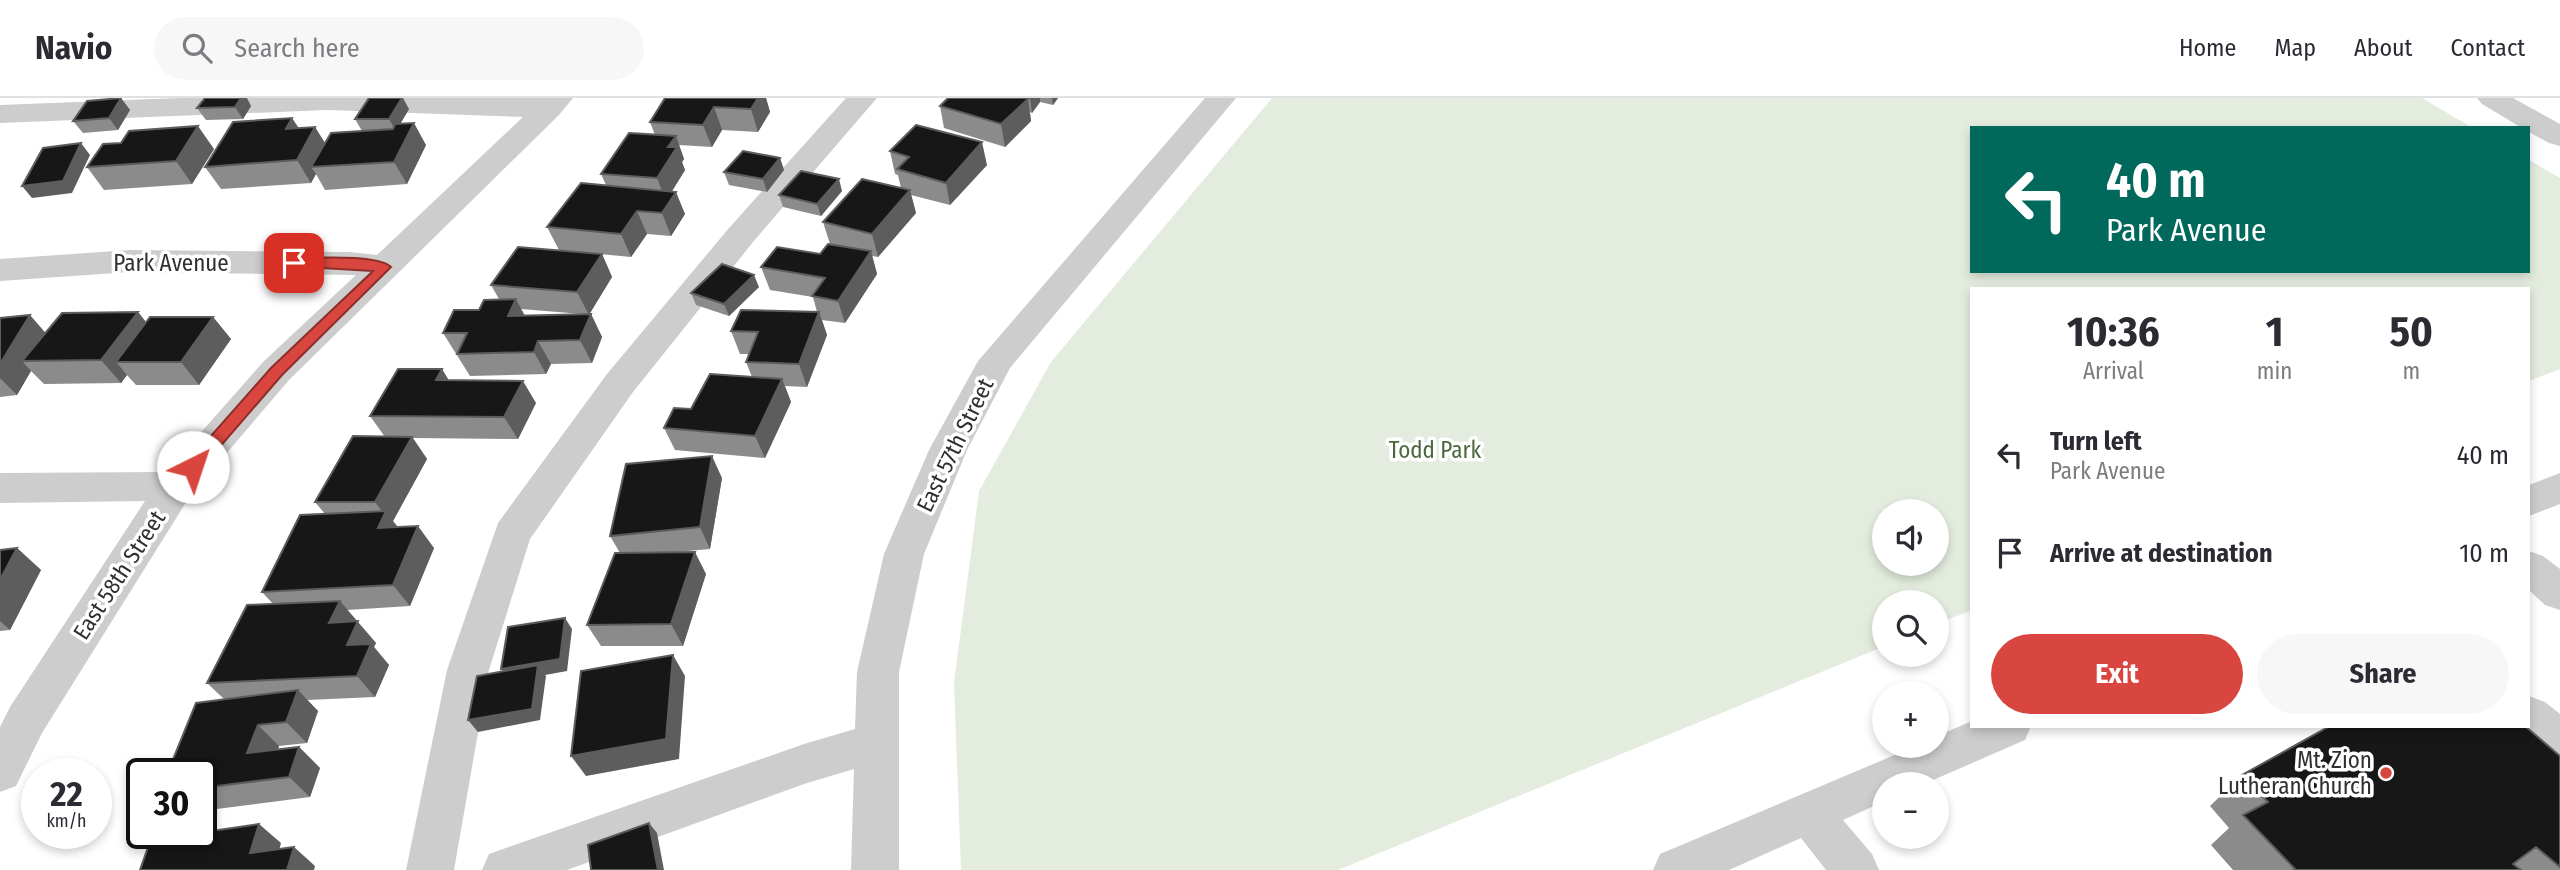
<!DOCTYPE html>
<meta charset="utf-8">
<style>
:root{--surface:#fff;--page:#f7f7f7;--text:#2b2b33;--muted:#7c7c81;--line:#e1e1e2;--accent:#d9463f}
body{margin:0;font-family:"Fira Sans Condensed",sans-serif;background:var(--page);color:var(--text);height:100vh;display:flex;flex-direction:column;font-size:26px;white-space:nowrap}
*{box-sizing:border-box;margin:0}
p{font-size:23px;color:var(--muted)}
.icon{flex:none;width:38px;height:38px;fill:none;stroke:currentColor;stroke-width:2;stroke-linecap:round;stroke-linejoin:round}
.map{position:relative;flex:1;overflow:hidden}
.details{position:absolute;left:1970px;top:189px;width:560px;height:441px;display:flex;flex-direction:column;background:var(--surface);border-radius:0px;box-shadow:0 4px 10px #0003}
.details>*{flex:none}
.banner{position:absolute;left:1970px;top:28px;width:560px;height:147px;border-radius:0px;box-shadow:0 4px 10px #0003;background:#00695c;color:#fff;overflow:hidden}
.tools{position:absolute;left:1872px;top:401px;display:grid;gap:14px}
.tools a{display:grid;place-items:center;width:77px;height:77px;border-radius:50%;background:var(--surface);box-shadow:0 4px 10px #0003;font-size:35px}
.speed{position:absolute;left:21px;top:660px;display:flex;gap:14px;font-size:35px;font-weight:700;text-align:center}
.speed>*{display:grid;place-content:center;width:91px;height:91px;border-radius:50%;background:var(--surface);box-shadow:0 4px 10px #0003;line-height:1}
.speed small{font-size:18px;font-weight:400}
.speed .limit{border:4px solid #111;border-radius:10px;background:#fff;color:#111}
.pin{position:absolute;display:grid;place-items:center;width:60px;height:60px;color:#fff;margin:-30px;border-radius:14px;box-shadow:0 4px 10px #0006}
.me{position:absolute;width:77px;margin:-38px;rotate:41deg;stroke-linejoin:round;filter:drop-shadow(0 0 5px #0008)}
.turn{display:flex;align-items:center;gap:24px;height:147px;padding:0 21px;font-size:32px}
.turn .icon{width:91px;height:91px;stroke-width:2.5}
.turn b{display:block;font-size:49px;line-height:60px}
.eta{display:flex;justify-content:space-evenly;align-items:center;height:119px;text-align:center}
.eta b{font-size:42px;font-weight:700;line-height:49px}
.action{display:flex;gap:14px;margin-top:auto;padding:14px 21px}
.action a{flex:1;height:80px;border-radius:42px;background:var(--accent);color:#fff;font-size:28px;font-weight:700;line-height:80px;text-align:center}
.action a+a{background:var(--page);color:var(--text)}
ul{padding:0;list-style:none}
li{display:flex;align-items:center;gap:21px;height:98px;padding:0 21px}
li div{flex:1}
li b{display:block;font-size:26px}
li em{font-style:normal}
header{display:flex;align-items:center;gap:42px;box-sizing:border-box;height:98px;padding:0 35px;background:var(--surface);border-bottom:2px solid var(--line)}
header strong{font-size:33px}
nav{display:flex;gap:38px;margin-inline-start:auto;font-size:24px}
.search{width:490px;height:63px;background:var(--page);display:flex;align-items:center;gap:18px;box-sizing:border-box;padding:0 24px;border-radius:38px;color:var(--muted);font-size:26px}
.map>svg:first-child{display:block}
</style>
<header>
<strong>Navio</strong>
<div class="search"><svg class="icon" aria-label="search" viewBox="0 0 24 24"><circle cx="10" cy="10" r="6"/><path d="M15 15l6 6"/></svg>Search here</div>
<nav><a>Home</a><a>Map</a><a>About</a><a>Contact</a></nav>
</header>
<div class="map">
<svg width="2560" height="772" viewBox="0 0 2560 772">
<rect width="100%" height="100%" fill="#fff"/>
<path fill="#e4ecdf" fill-rule="evenodd" d="M1272 0H2422L2473 30H1972V173H2529V62L2560 80V271L2529 283V191H1972V512L1937 526V504H1885V548L1338 772H961L954 585 979 393 1051 264ZM1885 413H1937V466H1885Z"/>
<g fill="none" stroke-linecap="round" stroke-linejoin="round">
<path fill="#cdcdcd" fill-rule="evenodd" d="M179 0H573L559 17 289 282 190 398 42 635 16 688 0 694V629L10 609 145 403 0 405V375L166 374 263 264 356 177 130 174 0 183V161L130 152 349 154 377 157 523 19 327 12 0 25V7Z
M846 0H877L753 144 633 294 530 441 489 572 454 772H406L447 572 498 425 607 276 729 130Z
M1205 0H1236L1010 270 967 352 924 456 899 574V772H851L854 671 804 686 567 772H482L489 756 506 750 804 646 855 631 857 574 884 456 929 352 978 263Z
M2477 0H2513L2560 26V48L2549 45 2529 34V30H2522L2482 6Z
M2560 375V406L2529 418V387Z
M2529 453 2543 458 2560 471V512L2545 507 2529 492Z
M2529 598 2545 604 2560 616V661L2544 656 2513 630 2512 628H2529Z
M1972 623V628H2031L2025 642 1924 686H1885V703L1843 722 1872 756 1879 772H1826L1801 740 1729 772H1653L1660 756 1916 648H1937V638Z"/>
</g>
<path fill="#8b8b8b" fill-rule="evenodd" d="M121 0 130 12 118 32 83 35 73 23Z
M665 0H766L770 14 758 34 722 32 712 49 679 47 684 61 682 64 685 72 672 93 685 116 671 138 647 136 631 159 559 152 547 129 606 87 601 76 655 37 650 24Z
M948 0H1058L1053 7 1040 4 1032 15 1030 14 1031 23 1005 49 944 30 940 8Z
M251 8 243 21 206 22 197 10Z
M409 11 400 26 426 47 407 86 325 92 316 76 311 85 221 91 205 69 292 20 299 30 315 29 325 45 362 33 355 21Z
M121 45 214 51 192 86 104 92 87 69Z
M890 53 987 67 950 107 911 97 916 115 878 159 872 158 877 176 845 225 822 222 827 237 807 289 785 288 791 304 765 360 675 352 664 330 691 311 752 279 746 264 749 256H740L731 233 817 214 813 199 770 192 761 169 820 156 830 146 823 124 901 90 898 77 895 76Z
M780 60 784 72 767 94 729 87 724 74Z
M842 93 821 118 783 109 779 97Z
M602 156 612 179 589 216H591L602 239 592 265 551 266 546 276 470 278 443 235 499 201 491 187ZM521 211 582 216 525 218Z
M759 189 729 218 696 207 691 195Z
M138 214 146 224 213 219 231 241 199 287H136L127 277 121 285 44 286 31 273 17 297 0 299V220L46 235Z
M449 282 536 305 518 341 413 340 427 361 393 423 398 429 434 450 410 508 347 512 376 545 374 549 389 567 375 599 307 602 318 613 307 645 279 648 278 652 299 649 320 670 310 699 201 713V676L224 601 207 585 273 506 262 494 325 416 315 404 385 339 370 318Z
M722 380 710 451 676 454 706 476 683 548H601L587 527 620 455 610 438Z
M17 450 41 472 10 532 0 533V452Z
M2560 658V772H2233L2211 747 2229 730 2210 708 2242 677Z"/>
<path fill="#5d5d5d" d="M121 0 130 12 118 32 109 20Z
M241 0H247L251 8 243 21 235 9Z
M402 0H403L409 11 396 33 389 21Z
M758 0H766L770 14 758 34 751 11Z
M1030 0H1040V4L1032 15Z
M1052 0H1058L1053 7Z
M1028 1 1031 23 1005 49 1001 26Z
M714 9 722 32 712 49 703 27Z
M292 20 306 43 286 31Z
M414 25 426 47 407 86 394 64Z
M198 28 214 51 192 86 176 63Z
M315 29 329 52 311 69 316 76 311 85 297 62Z
M676 38 684 61 682 64 685 72 666 103 657 80 668 49Z
M982 44 987 67 950 107 946 85Z
M81 45 90 57 72 95 32 100 22 88Z
M780 60 784 72 767 94 763 81Z
M839 81 842 93 821 118 817 106Z
M910 92 916 115 878 159 872 136Z
M676 94 685 116 671 138 662 115Z
M637 113 647 136 631 159 621 136Z
M871 153 877 176 845 225 838 203Z
M602 156 612 179 589 217 577 194Z
M754 177 759 189 729 218 724 206Z
M516 201 528 224 508 218Z
M138 214 156 237 116 264 127 277 121 285 101 262Z
M819 214 827 237 807 289 799 266Z
M591 216 602 239 592 265 580 242Z
M30 217 50 240 22 263 31 273 17 297 0 280V266Z
M213 219 231 241 199 287 181 264Z
M538 243 551 266 546 276 534 254Z
M442 271 456 294 436 282Z
M782 281 791 304 765 360 755 338Z
M523 283 536 305 518 341 504 319Z
M412 339 427 361 393 423 402 435 378 430 384 416 375 404Z
M712 358 722 380 710 451 700 429Z
M418 428 434 450 410 508 393 487Z
M17 450 41 472 10 532 0 523V482Z
M695 454 706 476 683 548 671 526Z
M340 503 376 545 374 549 389 567 375 599 357 578 329 525Z
M565 520 572 531 567 573 545 577 546 578 540 622 478 634 468 622 510 583 501 571Z
M673 557 685 578 679 661 586 678 571 658Z
M298 592 318 613 307 645 286 624Z
M258 627 279 648 269 675 247 655Z
M299 649 320 670 310 699 289 679Z
M649 725 657 735 664 772H658Z
M259 726 281 745 274 772 250 755Z
M294 749 315 768 314 772H287Z"/>
<path fill="#171717" stroke="#5d5d5d" stroke-width="2" d="M121 0 109 20 73 23 87 3Z
M205 0H241L235 9 197 10Z
M369 0H402L389 21H355Z
M665 0H758L751 11 714 9 703 27 650 24Z
M948 0H1026L1028 1 1001 26 940 8Z
M292 20 286 31 315 29 297 62 205 69 233 24Z
M414 25 394 64 311 69 331 35 393 31 395 26Z
M916 27 982 44 946 85 897 71 909 59 890 53Z
M198 28 176 63 87 69 103 46 121 45 129 33Z
M629 35 676 38 668 49H677L657 80 601 76Z
M81 45 63 83 22 88 43 50Z
M743 53 780 60 763 81 724 74Z
M801 73 839 81 817 106 779 97Z
M862 81 910 92 872 136 823 124Z
M581 85 676 94 662 115 637 113 621 136 547 129Z
M828 146 871 153 838 203 812 198 825 180 761 169 777 149 820 156Z
M518 149 602 156 577 194 491 187Z
M722 166 754 177 724 206 691 195Z
M516 201 508 218 591 216 580 242 538 243 534 254 457 256 467 235H443L454 212H479L484 202Z
M741 212 819 214 799 266 746 264 758 234 731 233Z
M138 214 101 262 22 263 62 215Z
M30 217 0 266V220Z
M150 219H213L181 264H116Z
M398 271H442L436 282 523 283 504 319 370 318Z
M710 276 782 281 755 338 664 330 674 310 691 311Z
M353 338 412 339 375 404H315Z
M712 358 700 429 610 438 626 366Z
M386 413 378 430 418 428 393 487 262 494 300 417Z
M17 450 0 482V452Z
M695 454 671 526 587 527 615 455Z
M340 503 329 525 358 523 347 547 371 546 357 578 207 585 247 507Z
M565 520 560 561 501 571 508 529Z
M673 557 666 641 571 658 581 573Z
M538 567 532 611 468 622 477 578Z
M298 592 286 624 258 627 247 655 299 649 289 679 201 690V676H167L196 605Z
M2330 628H2525L2560 658V769L2536 749 2513 766 2521 772H2294L2295 771 2243 717 2268 704 2242 677Z
M649 725 658 772H591L588 747Z
M259 726 250 755 294 749 287 772H140L153 735H184V737Z"/>
<path fill="#d9463f" stroke="#8d2e29" stroke-width="2" d="M294 160C315 160 377 156 391 169L282 277 199 373H187L185 369 187 365 271 270 373 173 289 168V162Z"/>
<circle fill="#d9463f" stroke="#fff" stroke-width="2.5" cx="2386" cy="675" r="7"/>
<g text-anchor="middle" stroke-width="7" stroke-linejoin="round" paint-order="stroke">
<g font-size="23" fill="#303030" stroke="#fff">
<text x="171" y="173">Park Avenue</text>
<text transform="translate(955 347) rotate(-64)" y="8">East 57th Street</text>
<text transform="translate(119 477) rotate(-57)" y="8">East 58th Street</text>
</g>
<g font-size="23" fill="#4e6840" stroke="#fff">
<text x="1435" y="360">Todd Park</text>
</g>
<g font-size="23" fill="#303030" stroke="#fff" text-anchor="end">
<text x="2372" y="670">Mt. Zion<tspan x="2372" dy="26">Lutheran Church</tspan></text>
</g>
</g>
</svg>
<div class="tools">
<a><svg class="icon" aria-label="sound" viewBox="0 0 24 24"><path d="M4 9h4l5-4v14l-5-4H4zM17 9q2 3 0 6"/></svg></a>
<a><svg class="icon" aria-label="search" viewBox="0 0 24 24"><circle cx="10" cy="10" r="6"/><path d="M15 15l6 6"/></svg></a>
<a>+</a>
<a>−</a>
</div>
<div class="speed"><div>22<small>km/h</small></div><div class="limit">30</div></div>
<div class="pin" style="left:294px;top:165px;background:#d93025"><svg class="icon" aria-label="arrive" viewBox="0 0 24 24"><path d="M6 21V4h12l-3 4 3 4H6"/></svg></div>
<svg class="me" style="left:193px;top:369px" viewBox="-20 -20 40 40"><circle r="19" fill="#fff"/><path d="M0-13L10 11 0 6-10 11z" fill="#d9463f"/></svg>
<div class="banner">
<div class="turn"><svg class="icon" aria-label="left" viewBox="0 0 24 24"><path d="M17 20v-9H6M10 6l-5 5 5 5"/></svg><div><b>40 m</b>Park Avenue</div></div>
</div>
<section class="details">
<div class="eta">
<div><b>10:36</b><p>Arrival</p></div>
<div><b>1</b><p>min</p></div>
<div><b>50</b><p>m</p></div>
</div>
<ul>
<li><svg class="icon" aria-label="left" viewBox="0 0 24 24"><path d="M17 20v-9H6M10 6l-5 5 5 5"/></svg><div><b>Turn left</b><p>Park Avenue</p></div><em>40 m</em></li>
<li><svg class="icon" aria-label="arrive" viewBox="0 0 24 24"><path d="M6 21V4h12l-3 4 3 4H6"/></svg><div><b>Arrive at destination</b></div><em>10 m</em></li>
</ul>
<div class="action"><a>Exit</a><a>Share</a></div>
</section>
</div>
